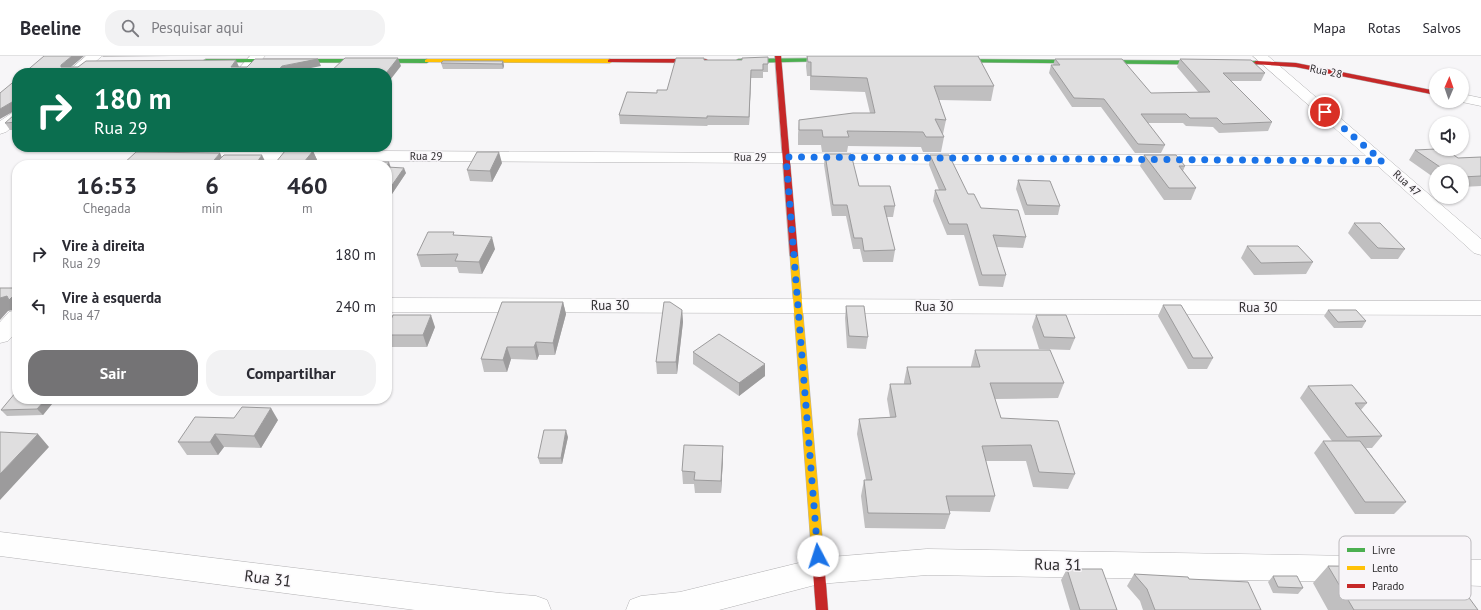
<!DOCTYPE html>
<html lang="pt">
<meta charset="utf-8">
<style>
:root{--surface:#fff;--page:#f2f2f3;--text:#2b2b33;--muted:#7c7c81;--line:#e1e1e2;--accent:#747375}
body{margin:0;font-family:"PT Sans",sans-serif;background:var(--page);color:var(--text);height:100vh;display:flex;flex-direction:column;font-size:15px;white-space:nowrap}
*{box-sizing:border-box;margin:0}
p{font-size:13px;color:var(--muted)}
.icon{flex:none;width:22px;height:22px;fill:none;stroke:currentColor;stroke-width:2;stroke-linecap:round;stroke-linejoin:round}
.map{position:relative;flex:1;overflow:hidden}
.drawer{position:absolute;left:12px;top:104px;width:380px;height:244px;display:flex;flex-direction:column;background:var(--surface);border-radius:16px;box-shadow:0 1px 3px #0004}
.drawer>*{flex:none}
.hud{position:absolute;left:12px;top:12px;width:380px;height:84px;border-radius:16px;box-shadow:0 1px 3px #0004;background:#0b6e4f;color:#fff;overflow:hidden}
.needle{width:26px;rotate:2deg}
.controls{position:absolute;left:1429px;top:12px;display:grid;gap:8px}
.controls a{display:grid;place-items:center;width:40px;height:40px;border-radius:50%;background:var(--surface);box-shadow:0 1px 3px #0004;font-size:20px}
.pin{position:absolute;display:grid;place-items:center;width:34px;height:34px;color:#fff;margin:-17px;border:2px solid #fff;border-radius:50%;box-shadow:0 1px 4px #0007}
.me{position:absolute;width:44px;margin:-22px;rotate:355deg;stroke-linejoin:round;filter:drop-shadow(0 0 3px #0008)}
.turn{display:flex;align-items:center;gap:14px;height:84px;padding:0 16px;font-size:18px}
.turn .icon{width:52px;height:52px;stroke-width:2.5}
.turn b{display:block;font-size:28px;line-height:34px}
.eta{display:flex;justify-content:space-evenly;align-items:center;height:68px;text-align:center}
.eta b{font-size:24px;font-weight:800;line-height:28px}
.primary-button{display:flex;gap:8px;margin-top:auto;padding:8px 16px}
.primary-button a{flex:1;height:46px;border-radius:16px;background:var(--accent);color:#fff;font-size:16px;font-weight:800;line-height:46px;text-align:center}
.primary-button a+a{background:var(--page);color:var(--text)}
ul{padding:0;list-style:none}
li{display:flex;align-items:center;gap:12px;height:52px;padding:0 16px}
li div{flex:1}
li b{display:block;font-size:15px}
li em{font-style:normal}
header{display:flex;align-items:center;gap:24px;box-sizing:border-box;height:56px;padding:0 20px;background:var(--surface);border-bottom:1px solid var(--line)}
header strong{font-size:19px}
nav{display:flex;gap:22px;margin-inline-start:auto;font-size:14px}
.search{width:280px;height:36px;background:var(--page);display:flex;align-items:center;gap:10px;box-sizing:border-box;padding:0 14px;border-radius:16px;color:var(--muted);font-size:15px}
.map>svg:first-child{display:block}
</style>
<header>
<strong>Beeline</strong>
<div class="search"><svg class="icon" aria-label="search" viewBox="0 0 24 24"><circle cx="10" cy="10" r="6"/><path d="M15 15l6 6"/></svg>Pesquisar aqui</div>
<nav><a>Mapa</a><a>Rotas</a><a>Salvos</a></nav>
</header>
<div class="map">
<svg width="1481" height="554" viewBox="0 0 1481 554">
<rect width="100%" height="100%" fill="#f7f6f8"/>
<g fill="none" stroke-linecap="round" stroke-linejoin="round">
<defs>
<path id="street" d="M86 0H102L82 17H66Z
M250 0H265L250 17H235Z
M1253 0H1268L1481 183V199L1474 197 1378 110 191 104 185 103 183 99 185 95 191 94 1366 100Z
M1462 38 1481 42V50L1457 45H1462Z
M17 55V67L6 76 0 78V65L12 57Z
M164 91H181L166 109H149Z
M387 242 1481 245V259L387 256Z
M17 254V275L8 285 0 287V266L9 256Z
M0 476 500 537 536 540 547 544 551 554H415L0 500Z
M927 493 1357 500 1367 504 1372 513 1367 522 1357 526 927 519 819 528 719 554H626L630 544 641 540 680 536 819 502Z
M1411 501 1481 504V530L1411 527 1401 523 1396 514 1401 505Z"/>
<path id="fast" d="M836 2 838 3V5L738 7 735 5 738 3Z
M206 3H427L430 5 427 7 204 6 203 5Z
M952 3 1256 5 1259 7 1256 9 950 6V4Z"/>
<path id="slow" d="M427 3H610L613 5 610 7 425 6V4Z
M791 198H794L798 200 823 491 821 495 817 496 813 495 811 491 790 200Z"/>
<path id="jam" d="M775 0H781L798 200 794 202 790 200Z
M610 3H706L709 5 706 7 608 6V4Z
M1256 5 1296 7 1436 35V39L1296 11 1254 8 1253 7Z
M817 486 821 487 823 491 828 554H816L811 491 813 487Z"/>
</defs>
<use href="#street" stroke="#b4b3b5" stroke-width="1"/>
<use href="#fast" stroke="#b4b3b5" stroke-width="1"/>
<use href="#slow" stroke="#b4b3b5" stroke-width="1"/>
<use href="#jam" stroke="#b4b3b5" stroke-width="1"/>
<use href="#street" fill="#fefefe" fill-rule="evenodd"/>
<use href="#fast" fill="#4caf50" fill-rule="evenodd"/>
<use href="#slow" fill="#ffc107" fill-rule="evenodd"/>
<use href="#jam" fill="#c62828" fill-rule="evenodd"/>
</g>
<path fill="#c0bfc0" d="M102 0H171L103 1Z
M807 0H978L994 30 991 45 939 44 946 64 943 78H942L944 81 941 96H923L921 91 848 90 847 96H822L821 89H798V78L799 64 870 57 865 36 810 34V20H807L806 10Z
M768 1V16H763V22H751L749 69H708L707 70 620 68 619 59 657 37 667 34 704 2V4H742Z
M1055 3 1151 37H1199L1177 11 1180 3 1265 17 1261 25H1231L1272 66 1268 75 1219 77 1213 71 1186 70 1183 67H1147L1165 89 1161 97H1135L1101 51H1072L1049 17 1051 9H1053Z
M503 5 504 10 503 13H443L441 7Z
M17 66V74H10L5 67Z
M301 91H330L328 93H301Z
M1415 94 1458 102 1481 101V130L1462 131V115H1436V123L1409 104Z
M313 95 318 106 315 109H277L276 106Z
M825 98 859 130 895 150 893 161H886L895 194 893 206H863L860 193H853L846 160H832L824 109Z
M930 99 981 152 1026 181 1023 192 997 191 1006 219 1003 231 979 230 964 179H947L933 145 935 134H939L929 109Z
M1144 99 1185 110 1183 115 1196 132 1191 144H1164L1140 110Z
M502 107 492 126 470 125 467 114Z
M387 109 390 111 406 117 392 138 387 137Z
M1018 124 1060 150 1058 159H1025L1016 133Z
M1354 167 1405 193 1398 203H1371L1348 177Z
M455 179 495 193 482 218 459 217 457 211H421L417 199Z
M1247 190 1313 206 1306 218 1254 219 1241 202Z
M563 246 566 258 555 299H539L537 304 511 303 507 316H484L481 303Z
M1163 249 1213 302 1207 313H1188L1158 260Z
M846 250 868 281 866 293 847 292 845 262Z
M682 254 683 266 677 318H657L656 306Z
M1328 254 1366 265 1362 272H1334L1324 260Z
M1036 259 1075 282 1070 294 1039 293 1032 271Z
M435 271 427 291H389L387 287V272Z
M975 294 1064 327 1058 342 995 343 1001 362 1075 418 1068 433 1033 431 1026 405H986L995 440 990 456 949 455 950 458 945 473 865 472 861 440 864 424H866L857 378 859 363 890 361 887 343 890 328H904V326L907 311H971V310Z
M693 296 765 320 739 340 693 308Z
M1308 330 1367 347 1361 354 1382 380 1372 392H1366L1406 446 1394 458H1355L1314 397 1323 385H1332L1300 342Z
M56 343 43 359 7 360 1 354Z
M278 364 261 392 224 391 218 399H187L178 386Z
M568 381 562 408H540L538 402Z
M723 402 721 437H695L694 428H683L682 415Z
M1328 510 1457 538 1478 554H1328L1313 527Z
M1067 513 1117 554H1070L1061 524Z
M1134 518 1189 523 1261 554H1143L1140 545 1127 530Z
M1273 520 1303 532 1298 538 1273 537 1268 526Z"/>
<path fill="#9c9b9c" d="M72 0H84L65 16 61 11V9Z
M398 2 401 10 387 28V17H386Z
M318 3 321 10 286 17H276L282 10Z
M236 4 239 11 235 17 231 11Z
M503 5 504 10 503 13 502 8Z
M751 14V22L749 69V61Z
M12 46 16 54 0 63V53Z
M313 95 318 106 315 109H305L304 106Z
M499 96 502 107 492 126 490 115Z
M220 97 224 106 221 109H210Z
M262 99 267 109H255Z
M389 106 391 112 387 117V109Z
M404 112 406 117 392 138 390 132Z
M387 180 389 186 387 189Z
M492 181 495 193 482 218 479 206Z
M17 236V254L16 253 8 255 0 264V242Z
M563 246 566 258 555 299 553 287Z
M682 254 683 266 677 318 676 306Z
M431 259 435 271 427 291 423 279Z
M536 286 539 299 537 304 534 291Z
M507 291 511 303 507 316 503 304Z
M765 308V320L739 340V327Z
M46 343H56L43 359 37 353Z
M271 352 278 364 261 392 254 380Z
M566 374 568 381 562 408 561 402Z
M38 378 49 391 0 444V418Z
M215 378 224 391 218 399 210 386Z
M723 390V402L721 437V425Z"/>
<path fill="#dfdedf" stroke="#9c9b9c" d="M44 0H72L61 9V11H78L86 5 236 4 231 11H247L255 3H318L282 10 276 17H24Z
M807 0H978L994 30H934L946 64 935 63 944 81H926L923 76 847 75 849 81H823L822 74H799V64L853 57H875L867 22 811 20V6H808Z
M768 1V8H763V14H751L749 61 707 60V62L619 59 627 36 657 37V34H667L676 2H704V4H742V2Z
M345 2H398L386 17H329Z
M1055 3H1122L1151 37 1210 36 1180 3 1251 4 1265 17H1223L1272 66 1223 68 1217 62H1190L1186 58H1141L1165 89 1138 88 1104 43 1074 42 1051 9H1060Z
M443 5H503L502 8 441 7Z
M17 23V66L5 67 14 59V48L12 46 0 53V37Z
M1436 93H1445L1458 102 1481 101V120L1462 121V115H1446L1415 94Z
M285 95H313L304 106H276Z
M136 96 220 97 210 109H122Z
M477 96H499L490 115 467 114Z
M825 98H851L859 130H890L895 150H884L895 194 864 195 862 182H854L847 149H833Z
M224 99H262L255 109H214Z
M930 99H949L968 138H974L981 152 1018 154 1026 181 993 179 1006 219H982L967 168H949L935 134H946Z
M1144 99H1176L1185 110H1179L1196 132H1169Z
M356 106H389L387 109H355Z
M387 111 404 112 390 132H387Z
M1018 124 1050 125 1060 150 1027 149Z
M1354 167H1380L1405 193 1378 192Z
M428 176H454L453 179 492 181 479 206 455 205 458 198 417 199Z
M1247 190H1298L1313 206 1261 207Z
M0 232H17V236L9 244 7 240 0 242Z
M502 246H563L553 287 536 286 534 291H507L503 304 481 303Z
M664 246H670L682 254 676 306H656Z
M1163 249H1181L1213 302H1193Z
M846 250H864L868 281 849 280Z
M1328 254H1356L1366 265 1338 266Z
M393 259H431L423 279H387V272Z
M1036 259H1066L1075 282 1044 281Z
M719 278 765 308 739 327 693 296Z
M975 294H1050L1064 327H990L1001 362 1058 365 1075 418 1039 416 1031 389 982 390 995 440H946L950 458 868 457 864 424H872L859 363 896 361 890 328H911L907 311H980Z
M1352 329 1367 347H1355L1382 380 1347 381 1308 330Z
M16 336H17V343H46L37 353 1 354Z
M242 351 271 352 254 380 215 378 210 386H178L195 361 234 362Z
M544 374H566L561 402H538Z
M0 376 38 378 0 418Z
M1323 385H1360L1406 446H1365Z
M684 389 723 390 721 425 694 424 695 416 682 415Z
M1328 510 1433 511 1440 513 1457 538 1467 539 1478 554H1354Z
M1067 513H1102L1117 554H1080Z
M1134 518 1188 521 1189 523 1248 526 1261 554H1155L1147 533Z
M1273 520H1297L1303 532 1278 531Z"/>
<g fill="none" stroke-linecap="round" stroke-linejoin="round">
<path stroke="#1a73e8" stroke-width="7" stroke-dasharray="0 12.6" d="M818 500 786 101 1382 105 1325 56"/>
</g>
<g text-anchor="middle" stroke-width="3" stroke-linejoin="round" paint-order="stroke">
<g font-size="11" fill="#2e2c2e" stroke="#f8f5f9">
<text transform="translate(1326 15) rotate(11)" y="4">Rua 28</text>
<text x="426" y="104">Rua 29</text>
<text x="750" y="105">Rua 29</text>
<text transform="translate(1407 127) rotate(42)" y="4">Rua 47</text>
</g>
<g font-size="13" fill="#2e2c2e" stroke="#f8f5f9">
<text x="610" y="254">Rua 30</text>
<text x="934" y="255">Rua 30</text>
<text x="1258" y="256">Rua 30</text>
</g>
<g font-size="16" fill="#2e2c2e" stroke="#f8f5f9">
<text transform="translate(1058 508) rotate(1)" y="6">Rua 31</text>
<text transform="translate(268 522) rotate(7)" y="6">Rua 31</text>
</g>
</g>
<rect x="1339" y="480" width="132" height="64" rx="6" fill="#f8f5f9" stroke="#bbb9bc" stroke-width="1"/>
<rect x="1347" y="492" width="18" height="4" fill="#4caf50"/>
<rect x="1347" y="510" width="18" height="4" fill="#ffc107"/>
<rect x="1347" y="528" width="18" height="4" fill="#c62828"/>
<g font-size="11" fill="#2e2c2e">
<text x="1372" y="498">Livre</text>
<text x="1372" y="516">Lento</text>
<text x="1372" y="534">Parado</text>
</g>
</svg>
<div class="controls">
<a><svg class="needle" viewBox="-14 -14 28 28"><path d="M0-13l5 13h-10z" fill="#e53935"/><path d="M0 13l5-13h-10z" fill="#7c7c81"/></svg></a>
<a><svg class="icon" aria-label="sound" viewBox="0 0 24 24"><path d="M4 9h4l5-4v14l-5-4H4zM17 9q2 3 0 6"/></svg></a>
<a><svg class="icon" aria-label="search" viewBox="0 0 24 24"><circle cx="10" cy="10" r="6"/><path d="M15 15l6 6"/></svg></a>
</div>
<div class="pin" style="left:1325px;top:56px;background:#d93025"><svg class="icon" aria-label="arrive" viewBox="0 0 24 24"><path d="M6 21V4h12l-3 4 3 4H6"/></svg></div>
<svg class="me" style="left:818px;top:500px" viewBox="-20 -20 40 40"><circle r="19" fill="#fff"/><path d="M0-13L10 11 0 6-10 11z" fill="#1a73e8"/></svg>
<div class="hud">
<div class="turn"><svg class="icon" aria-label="right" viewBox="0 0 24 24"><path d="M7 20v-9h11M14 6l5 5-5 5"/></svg><div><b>180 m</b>Rua 29</div></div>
</div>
<section class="drawer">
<div class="eta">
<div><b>16:53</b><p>Chegada</p></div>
<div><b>6</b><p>min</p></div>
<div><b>460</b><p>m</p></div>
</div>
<ul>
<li><svg class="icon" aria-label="right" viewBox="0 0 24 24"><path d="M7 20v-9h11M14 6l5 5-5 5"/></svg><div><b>Vire à direita</b><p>Rua 29</p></div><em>180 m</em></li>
<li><svg class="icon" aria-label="left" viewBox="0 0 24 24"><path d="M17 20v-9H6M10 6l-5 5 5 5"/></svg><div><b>Vire à esquerda</b><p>Rua 47</p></div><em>240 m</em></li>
</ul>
<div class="primary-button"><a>Sair</a><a>Compartilhar</a></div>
</section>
</div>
